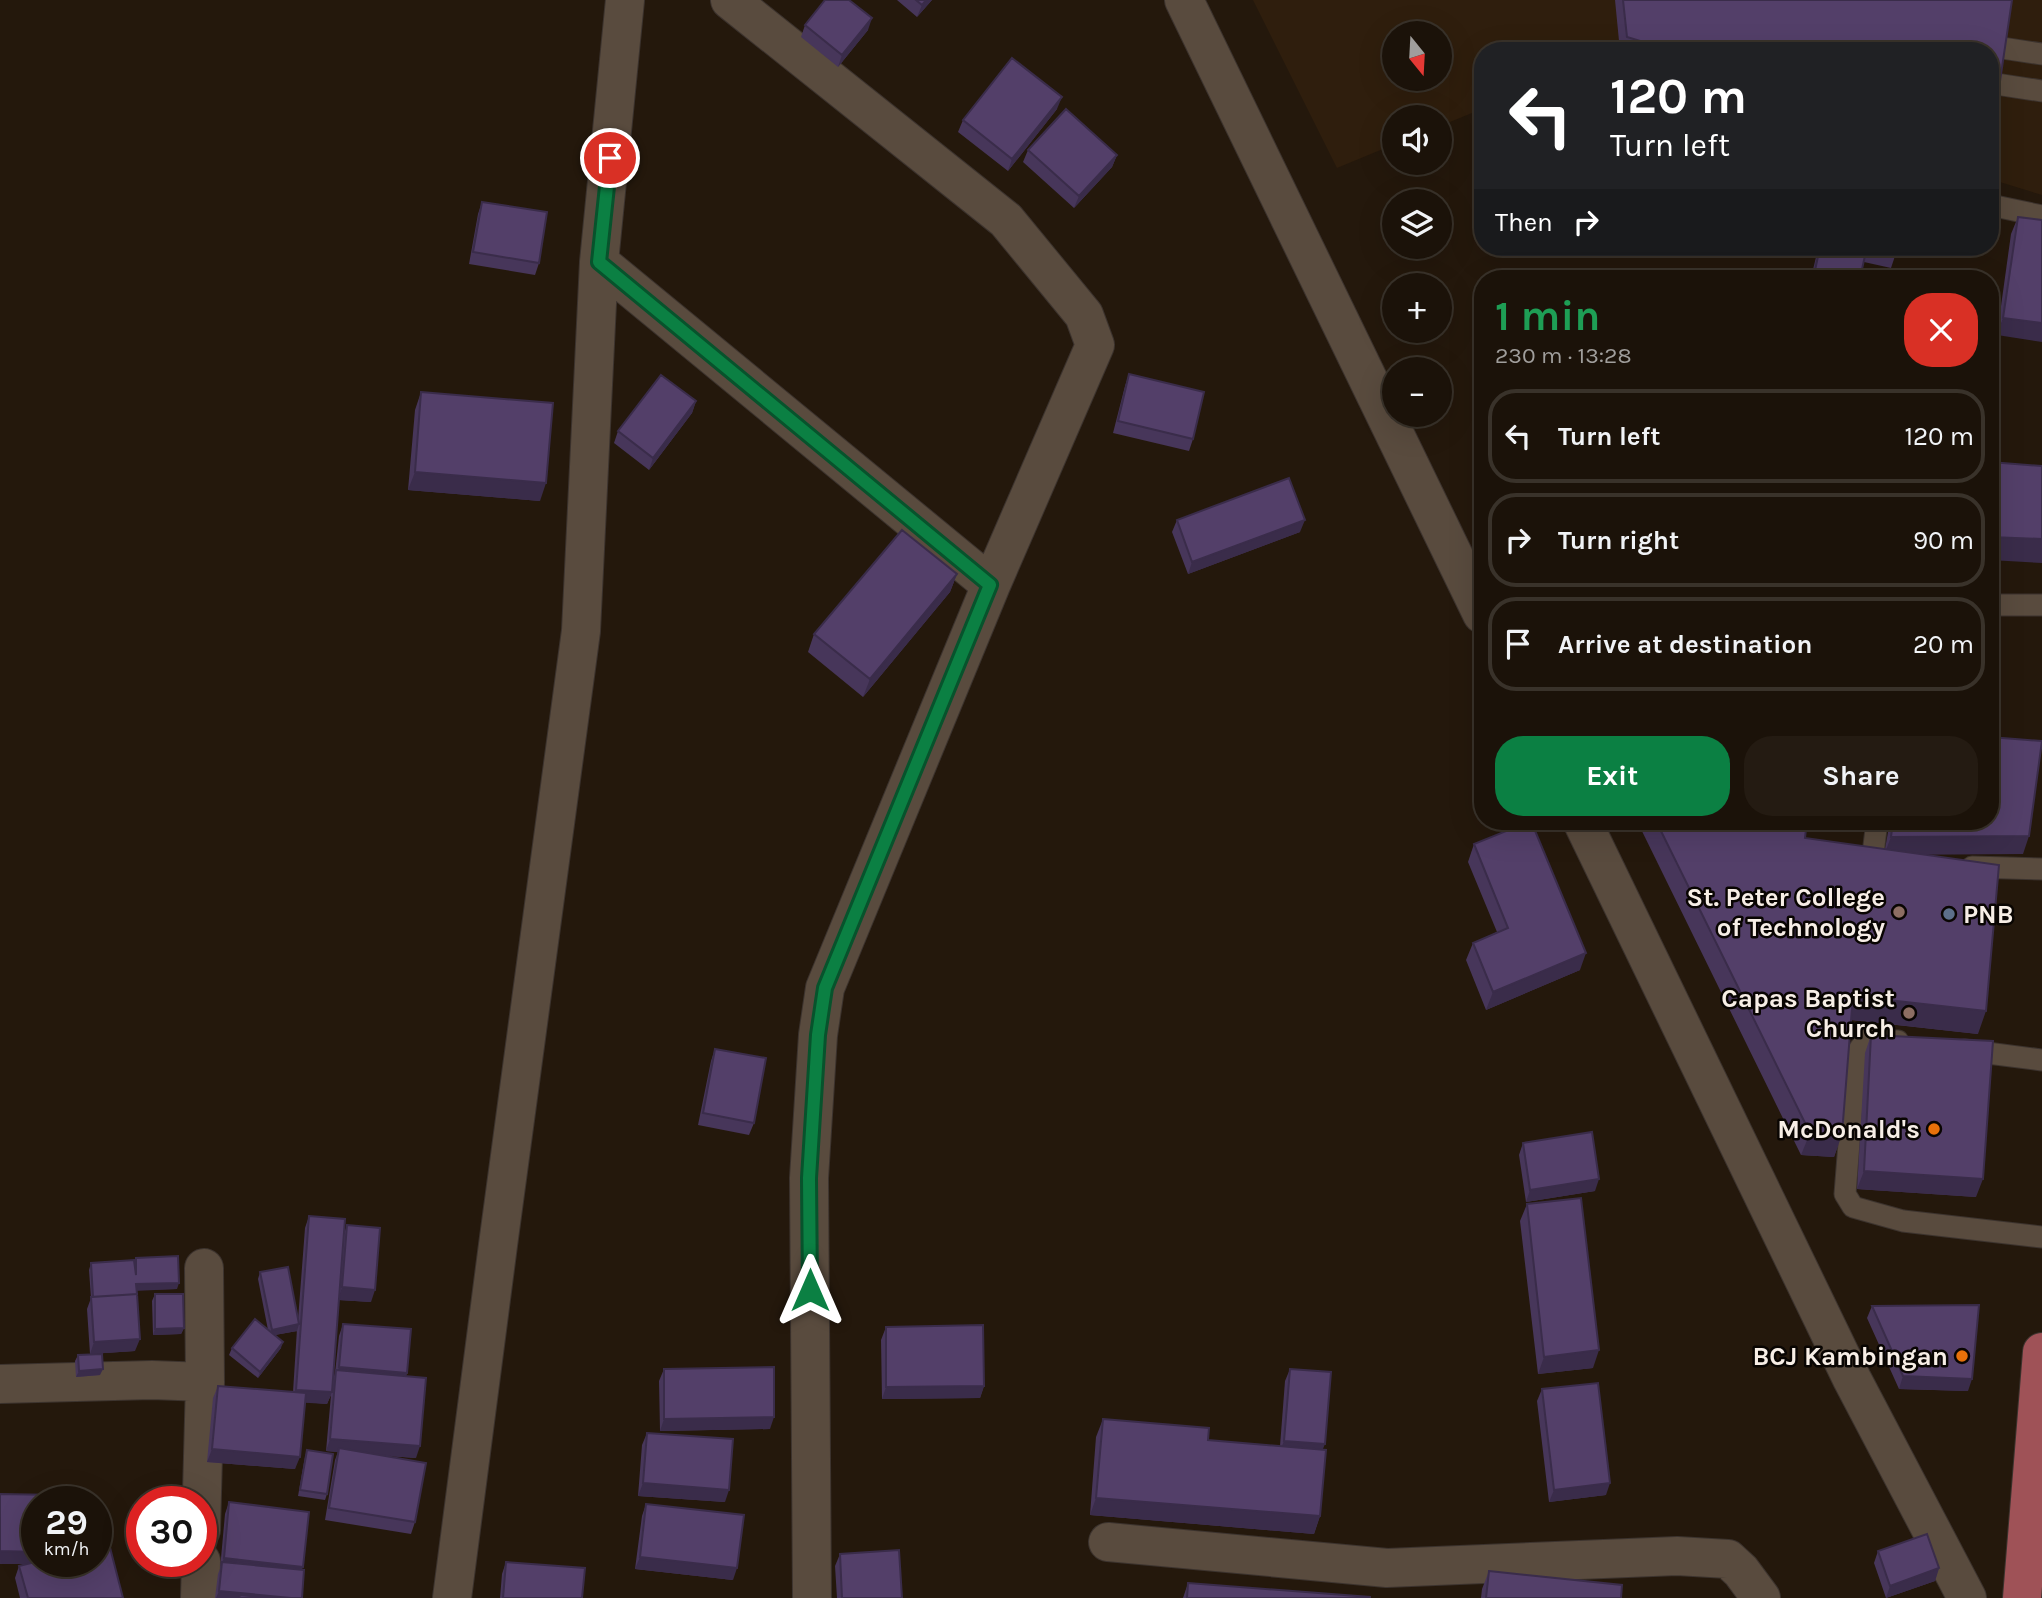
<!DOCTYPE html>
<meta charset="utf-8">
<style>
:root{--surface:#1b1209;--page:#241b12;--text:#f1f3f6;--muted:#a09e9c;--line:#39322a;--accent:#0b8043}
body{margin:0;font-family:Karla,sans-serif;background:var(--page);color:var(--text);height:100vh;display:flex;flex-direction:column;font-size:26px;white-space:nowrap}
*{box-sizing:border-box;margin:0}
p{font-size:23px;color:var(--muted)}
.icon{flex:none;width:38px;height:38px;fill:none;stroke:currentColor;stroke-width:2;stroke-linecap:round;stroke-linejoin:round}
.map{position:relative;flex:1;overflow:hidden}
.panel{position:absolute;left:1474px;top:270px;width:525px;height:560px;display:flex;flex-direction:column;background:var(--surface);border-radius:28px;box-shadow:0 7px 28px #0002,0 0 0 2px var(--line)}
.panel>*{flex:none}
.hud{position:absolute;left:1474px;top:42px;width:525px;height:214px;border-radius:28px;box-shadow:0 7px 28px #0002,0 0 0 2px var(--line);background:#202124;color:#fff;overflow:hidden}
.needle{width:46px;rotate:162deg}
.tools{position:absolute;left:1382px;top:21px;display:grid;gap:14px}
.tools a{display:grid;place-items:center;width:70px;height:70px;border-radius:50%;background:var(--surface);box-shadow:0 7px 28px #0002,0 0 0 2px var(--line);font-size:35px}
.speed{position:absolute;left:21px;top:1486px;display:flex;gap:14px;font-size:35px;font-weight:700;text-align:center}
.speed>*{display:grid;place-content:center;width:91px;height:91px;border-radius:50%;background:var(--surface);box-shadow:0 7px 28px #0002,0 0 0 2px var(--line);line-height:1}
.speed small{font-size:18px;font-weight:400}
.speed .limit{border:10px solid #d22;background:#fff;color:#111}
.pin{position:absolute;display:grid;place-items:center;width:60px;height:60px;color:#fff;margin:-30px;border:4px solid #fff;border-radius:50%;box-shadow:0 2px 7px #0007}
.me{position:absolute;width:77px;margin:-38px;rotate:0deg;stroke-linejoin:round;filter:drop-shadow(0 0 5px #0008)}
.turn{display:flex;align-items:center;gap:24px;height:147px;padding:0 21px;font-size:32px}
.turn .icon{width:91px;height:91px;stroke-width:2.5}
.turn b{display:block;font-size:49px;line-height:60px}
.then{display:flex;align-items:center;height:66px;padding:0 21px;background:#0003;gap:14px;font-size:26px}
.round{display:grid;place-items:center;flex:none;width:74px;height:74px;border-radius:28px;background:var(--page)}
.head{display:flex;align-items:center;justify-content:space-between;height:119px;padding:0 21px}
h1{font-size:42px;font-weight:700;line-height:52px;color:#1e9e55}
.button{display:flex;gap:14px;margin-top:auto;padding:14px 21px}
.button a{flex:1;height:80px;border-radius:28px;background:var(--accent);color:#fff;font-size:28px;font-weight:700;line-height:80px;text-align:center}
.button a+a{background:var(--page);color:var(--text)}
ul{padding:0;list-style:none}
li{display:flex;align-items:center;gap:21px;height:94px;margin:0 14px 10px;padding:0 7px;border:4px solid var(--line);border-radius:28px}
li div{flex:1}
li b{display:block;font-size:26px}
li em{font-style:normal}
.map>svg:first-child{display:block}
</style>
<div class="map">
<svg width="2042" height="1598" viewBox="0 0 2042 1598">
<rect width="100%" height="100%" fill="#24180c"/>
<path fill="#2f1e0d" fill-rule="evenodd" d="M1253 0H2042V195L1990 179V51H1482V109L1440 126V117H1395V144L1337 168ZM1395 33H1440V79H1395Z"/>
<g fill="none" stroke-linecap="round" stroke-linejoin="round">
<defs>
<path id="lane" d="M2002 48 2042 54
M1996 84 2042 91
M1990 205 2042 216
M1990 605H2042
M1877 821 1873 854 1877 859 1891 860
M1972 867 2042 869
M1898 1041 1866 1040 1856 1054 1845 1194 1853 1207 1903 1221 2042 1237
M1964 1050 2042 1060"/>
<path id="street" d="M730 0 1006 220 1084 315 1095 345 991 585 825 988 818 1035 809 1178 812 1598
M599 262 991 585
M0 1384 152 1380 205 1382
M201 1530 205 1382 204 1268
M1108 1542 1387 1568 1677 1556 1728 1559 1741 1571 1761 1598
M200 1598 201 1561
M452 1598 498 1245 581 631 599 262 625 0"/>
<path id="secondary" d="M1184 0 1482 614
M1582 821 1852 1379 1967 1598"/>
<path id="primary" d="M2022 1598 2042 1352"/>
</defs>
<use href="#lane" stroke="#3c332e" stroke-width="23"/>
<use href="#street" stroke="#3c332e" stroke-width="40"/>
<use href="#secondary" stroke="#3c332e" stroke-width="40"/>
<use href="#primary" stroke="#3c332e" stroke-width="40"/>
<use href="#lane" stroke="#594b3e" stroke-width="21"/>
<use href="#street" stroke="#594b3e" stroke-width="38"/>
<use href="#secondary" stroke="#594b3e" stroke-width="38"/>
<use href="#primary" stroke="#9f5257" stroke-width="38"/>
</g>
<path fill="#47365a" d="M897 0H932L917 17Z
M1615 0H2012L1991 142 1990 146V51H1620Z
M805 25 868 30 838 67 801 37Z
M1057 109 1008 171 958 132 963 120Z
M1028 150 1117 155 1112 167 1074 208 1023 162Z
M482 202 539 263 535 275 469 264 478 214Z
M2018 217 2042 220 1997 335 2011 234Z
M1813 247H1898L1891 268 1864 262 1860 278H1811L1816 257Z
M1129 374 1193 439 1189 451 1113 433 1125 386Z
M421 392 540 501 408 490 415 410Z
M696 401 692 413 649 470 614 443 618 431Z
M1177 520 1300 532 1188 574 1172 532Z
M957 574 950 592 863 697 808 652 814 634Z
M1637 821H1807L1805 838 1885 849 1890 821H1990L2023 854H1926L1978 1034 1851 1020 1842 1134 1834 1157 1801 1155Z
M1474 844 1580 970 1486 1010 1466 960 1473 943 1497 932 1468 862Z
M1871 1035 1976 1197 1857 1189 1865 1053Z
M715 1049 754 1123 749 1135 698 1125 711 1061Z
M1523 1143 1595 1191 1526 1202 1519 1155Z
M1527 1204 1593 1368 1538 1374 1520 1221Z
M309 1216 344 1234 347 1225 371 1302 339 1300 333 1380 335 1373 339 1336 343 1324 407 1373 406 1376 416 1458 388 1456 415 1522 411 1534 325 1520 335 1460 338 1452 326 1451 331 1395 327 1404 305 1402 295 1469 207 1462 213 1398 218 1386 293 1392 297 1329V1331L275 1335 281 1348 258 1378 229 1355 232 1348 268 1330 258 1279 260 1272 298 1320 305 1228Z
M136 1258 177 1289 136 1290 135 1351 90 1354 87 1309 91 1298 89 1270 91 1263H135Z
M155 1294 184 1328 181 1334 153 1335 152 1301Z
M1872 1306 1968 1391 1899 1389 1867 1318Z
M886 1327 984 1386 980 1398 882 1399 881 1340Z
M78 1355 100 1375 76 1377 75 1361Z
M664 1369 770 1429 660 1431 659 1381Z
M1290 1369 1323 1450 1320 1516 1314 1534 1090 1515 1096 1437 1103 1419 1208 1440 1280 1446 1285 1381Z
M1542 1389 1606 1495 1549 1502 1537 1401Z
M647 1433 725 1502 638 1496 642 1445Z
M307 1450 327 1494 325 1500 298 1496 305 1457Z
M229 1502 302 1570V1598H215L218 1574 220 1569 225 1514Z
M646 1504 733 1580 635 1569 642 1516Z
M1878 1551 1939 1568 1935 1581 1886 1598 1874 1563Z
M840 1554 902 1598H837L835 1566Z
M37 1561 123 1598H20L15 1578 19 1566Z
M506 1562 582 1598H500L502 1574Z
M1489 1571 1621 1598H1481L1482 1589Z
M1188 1583 1370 1598H1183Z"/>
<path fill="#3a2c4a" d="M926 0H932L917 17 922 5Z
M872 18 868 30 838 67 842 55Z
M1062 97 1057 109 1008 171 1012 159Z
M1117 155 1112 167 1074 208 1079 196Z
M2003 318 2042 323V342L1997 335Z
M696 401 692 413 649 470 653 458Z
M415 472 546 483 540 501 408 490Z
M1305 520 1300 532 1188 574 1192 562Z
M1990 537 2042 539V563L1990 560Z
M957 574 950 592 863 697 870 679Z
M2029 836 2023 854 1884 855 1891 837Z
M1586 953 1580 970 1486 1010 1493 992Z
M1853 996 1986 1011 1978 1034 1844 1019Z
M1810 1133 1842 1134 1834 1157 1801 1155Z
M1864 1171 1983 1179 1976 1197 1857 1189Z
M1599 1179 1595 1191 1526 1202 1530 1190Z
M179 1283 177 1289 134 1291 136 1284Z
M342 1287 375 1290 371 1302 338 1300Z
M299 1324 297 1331 269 1336 272 1330Z
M184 1328 181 1334 153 1335 155 1329Z
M140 1339 135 1351 90 1354 94 1342Z
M283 1342 281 1348 258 1378 260 1372Z
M1599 1350 1593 1368 1538 1374 1544 1357Z
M339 1367 407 1373 403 1385 335 1379Z
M103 1369 100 1375 76 1377 79 1371Z
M1903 1376 1972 1379 1968 1391 1899 1389Z
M984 1386 980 1398 882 1399 886 1387Z
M296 1390 332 1392 327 1404 292 1402Z
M774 1417 770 1429 660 1431 664 1419Z
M330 1439 420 1446 416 1458 339 1452V1448L338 1452 326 1451Z
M1284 1441 1325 1444 1320 1456 1279 1453Z
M212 1449 300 1457 295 1469 207 1462Z
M643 1483 729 1490 725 1502 638 1496Z
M1610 1483 1606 1495 1549 1502 1554 1490Z
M1096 1498 1320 1516 1314 1534 1090 1515Z
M0 1551 37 1552V1561H53L52 1564H0Z
M640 1557 737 1568 733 1580 635 1569Z
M224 1558 303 1567 298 1579 222 1563Z
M1939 1568 1935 1581 1886 1598 1890 1586Z
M219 1591 291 1598H239L240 1595 239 1598H216Z"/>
<path fill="#533f69" stroke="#3a2c4a" stroke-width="2" d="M825 0H849L872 18 842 55 805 25Z
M916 0H926L922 5Z
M1623 0H2012L1991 142 1990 141V51H1673L1627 37Z
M1012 58 1062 97 1012 159 963 120Z
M1066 109 1117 155 1079 196 1028 150Z
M482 202 547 212 539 263 473 252Z
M2018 217 2042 220V323L2003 318Z
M1820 247H1867L1860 278H1830L1814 275Z
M1881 247H1898V250Z
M1129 374 1204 392 1193 439 1118 421Z
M661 375 696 401 653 458 618 431Z
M421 392 553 403 546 483 415 472Z
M1990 462 2042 466V539L1990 537Z
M1289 478 1305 520 1192 562 1177 520Z
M902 530 957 574 870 679 814 634Z
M1990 737 2042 741 2029 836 1891 837 1893 821H1990Z
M1531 821 1586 953 1493 992 1473 943 1508 928 1474 844Z
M1656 821H1807L1805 838 1999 865 1986 1011 1853 996 1842 1134 1810 1133Z
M1871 1035 1993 1041 1983 1179 1864 1171Z
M715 1049 766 1058 754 1123 703 1113Z
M1592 1132 1599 1179 1530 1190 1523 1143Z
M1581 1198 1599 1350 1544 1357 1527 1204Z
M309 1216 345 1219 332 1392 296 1390Z
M347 1225 380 1228 375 1290 342 1287Z
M178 1256 179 1283 136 1284 137 1294 93 1297 91 1263 134 1260 136 1275V1258Z
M288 1267 299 1324 272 1330 260 1272Z
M137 1294 140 1339 94 1342 91 1297Z
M155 1294H183L184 1328 155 1329Z
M1979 1305 1972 1379 1903 1376 1872 1306Z
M255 1319 283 1342 260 1372 232 1348Z
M343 1324 411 1329 407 1373 339 1367Z
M983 1325 984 1386 886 1387V1327Z
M102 1354 103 1369 79 1371 78 1355Z
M774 1367V1417L664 1419V1369Z
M1290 1369 1331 1372 1325 1444 1284 1441Z
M336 1370 426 1378 420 1446 330 1439Z
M1598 1383 1610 1483 1554 1490 1542 1389Z
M218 1386 306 1393 300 1457 212 1449Z
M1103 1419 1209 1428 1208 1440 1326 1450 1320 1516 1096 1498Z
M647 1433 733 1439 729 1490 643 1483Z
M339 1448 426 1463 415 1522 329 1508Z
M307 1450 333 1454 327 1494 300 1490Z
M0 1494 58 1495 57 1502H37V1552L0 1551Z
M229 1502 309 1512 303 1567 224 1558Z
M646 1504 744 1515 737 1568 640 1557Z
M106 1532 123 1598H28L19 1566 39 1561H96V1535Z
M1927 1534 1939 1568 1890 1586 1878 1551Z
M899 1550 902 1598H842L840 1554Z
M222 1562 304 1570 302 1598H291L219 1591Z
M506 1562 585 1568 582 1598H503Z
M1489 1571 1622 1585 1621 1598H1486Z
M1188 1583 1370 1597V1598H1187Z
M240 1595 272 1598H239Z"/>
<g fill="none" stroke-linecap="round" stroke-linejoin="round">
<defs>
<path id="route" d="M610 158 599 262 990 585 825 988 818 1035 809 1178 810 1290"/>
</defs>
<use href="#route" stroke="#07532c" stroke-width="18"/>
<use href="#route" stroke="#0b8043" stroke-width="12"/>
</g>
<g fill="#8d6e63" stroke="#090502" stroke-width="2.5">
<circle cx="1899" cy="912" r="7"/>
<circle cx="1909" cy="1013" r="7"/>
</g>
<circle fill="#5c6f8a" stroke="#090502" stroke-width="2.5" cx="1949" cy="914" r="7"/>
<g fill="#e8710a" stroke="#090502" stroke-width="2.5">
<circle cx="1934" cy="1129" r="7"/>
<circle cx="1962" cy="1356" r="7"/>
</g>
<g text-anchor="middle" stroke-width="5" stroke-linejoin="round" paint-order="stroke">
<g font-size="26" font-weight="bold" fill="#f7eee6" stroke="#090502" text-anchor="end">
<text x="1885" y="906">St. Peter College<tspan x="1885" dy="30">of Technology</tspan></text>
<text x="1963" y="923" text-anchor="start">PNB</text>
<text x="1895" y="1007">Capas Baptist<tspan x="1895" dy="30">Church</tspan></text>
<text x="1920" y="1138">McDonald's</text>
<text x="1948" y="1365">BCJ Kambingan</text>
</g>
</g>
</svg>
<div class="tools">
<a><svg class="needle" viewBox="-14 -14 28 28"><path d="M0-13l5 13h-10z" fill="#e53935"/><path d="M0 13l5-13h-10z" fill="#a09e9c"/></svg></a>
<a><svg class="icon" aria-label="sound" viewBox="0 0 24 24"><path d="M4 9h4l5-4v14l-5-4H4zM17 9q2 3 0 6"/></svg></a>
<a><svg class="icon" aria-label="layers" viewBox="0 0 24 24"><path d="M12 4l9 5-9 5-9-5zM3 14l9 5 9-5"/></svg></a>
<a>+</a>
<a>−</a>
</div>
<div class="speed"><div>29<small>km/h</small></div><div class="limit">30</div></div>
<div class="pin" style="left:610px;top:158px;background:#d93025"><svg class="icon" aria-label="arrive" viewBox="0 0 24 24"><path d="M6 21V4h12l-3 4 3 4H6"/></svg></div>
<svg class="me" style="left:810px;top:1290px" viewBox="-20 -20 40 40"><path d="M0-17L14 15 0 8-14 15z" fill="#0b8043" stroke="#fff" stroke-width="4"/></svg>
<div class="hud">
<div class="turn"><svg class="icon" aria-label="left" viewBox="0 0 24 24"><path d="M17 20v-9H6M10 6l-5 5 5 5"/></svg><div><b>120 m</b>Turn left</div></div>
<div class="then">Then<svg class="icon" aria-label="right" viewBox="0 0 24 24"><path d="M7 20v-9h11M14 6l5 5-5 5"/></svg></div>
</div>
<section class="panel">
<div class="head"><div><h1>1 min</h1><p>230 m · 13:28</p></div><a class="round" style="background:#d93025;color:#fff"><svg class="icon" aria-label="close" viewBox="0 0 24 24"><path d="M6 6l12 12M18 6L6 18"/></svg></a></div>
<ul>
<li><svg class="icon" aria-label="left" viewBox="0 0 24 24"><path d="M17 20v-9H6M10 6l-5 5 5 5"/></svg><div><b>Turn left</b></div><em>120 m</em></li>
<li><svg class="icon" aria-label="right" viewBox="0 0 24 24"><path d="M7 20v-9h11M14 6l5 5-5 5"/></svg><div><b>Turn right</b></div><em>90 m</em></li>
<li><svg class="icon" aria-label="arrive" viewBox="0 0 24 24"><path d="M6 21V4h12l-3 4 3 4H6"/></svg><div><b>Arrive at destination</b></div><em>20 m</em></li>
</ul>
<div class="button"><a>Exit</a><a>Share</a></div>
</section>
</div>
